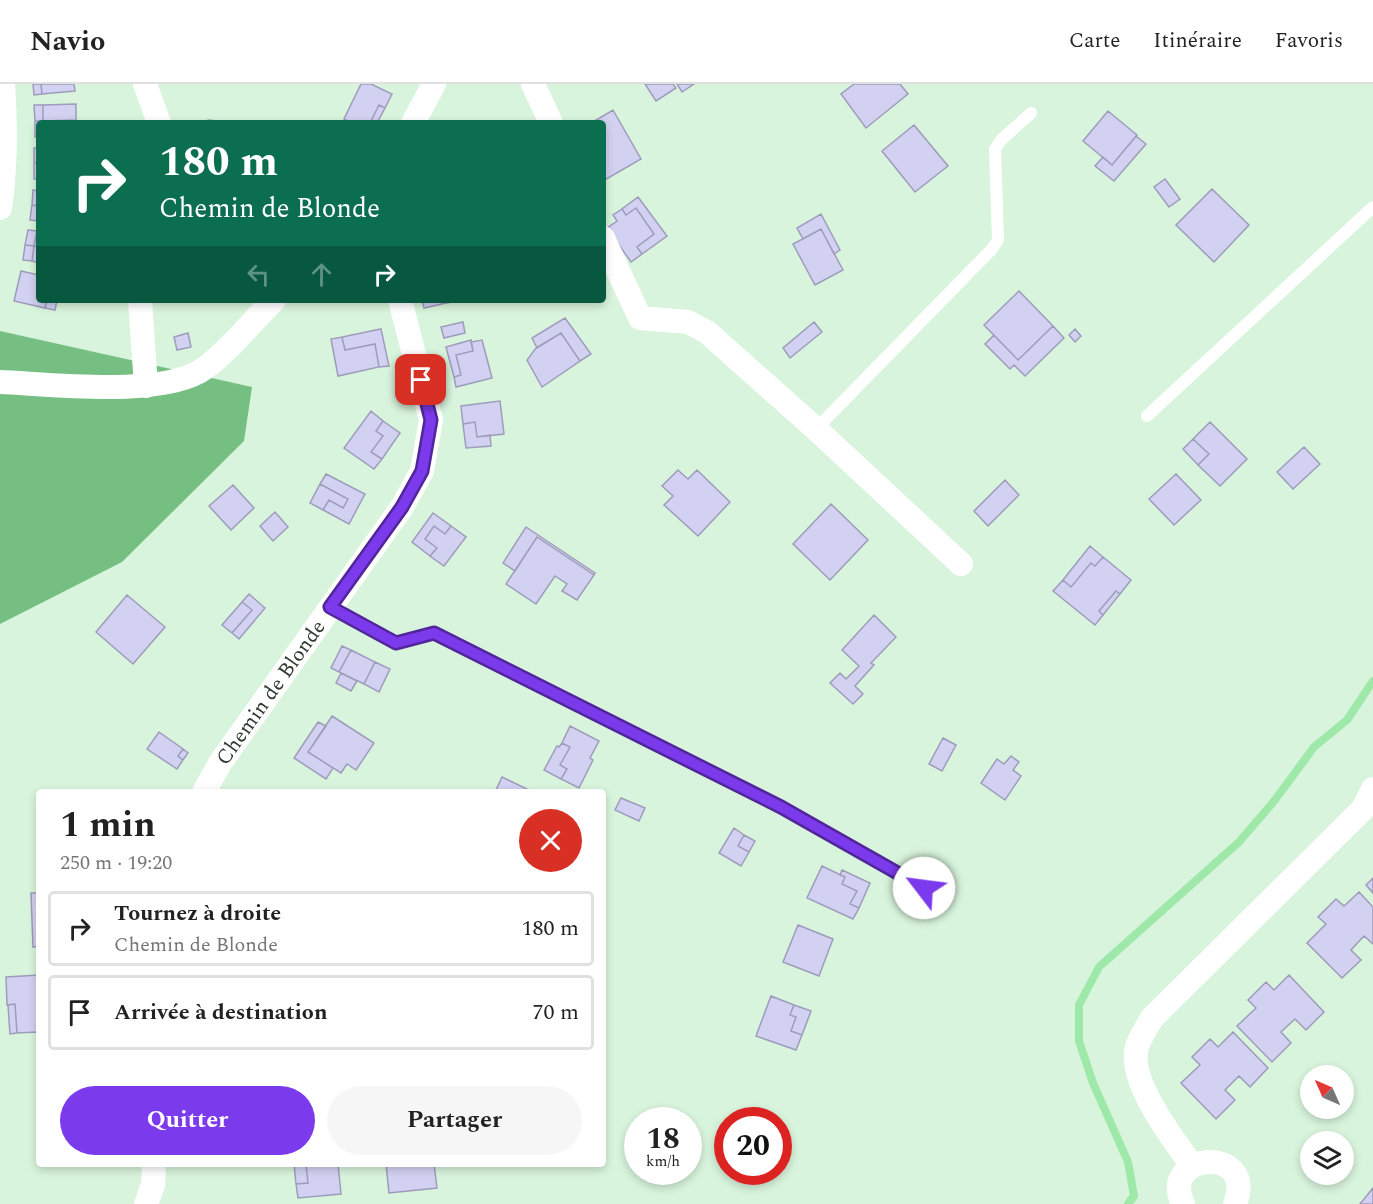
<!DOCTYPE html>
<html lang="fr">
<meta charset="utf-8">
<style>
:root{--surface:#fff;--page:#f6f6f6;--text:#222;--muted:#767676;--line:#e0e0e0;--accent:#7c3aed}
body{margin:0;font-family:Spectral,serif;background:var(--page);color:var(--text);height:100vh;display:flex;flex-direction:column;font-size:22px;white-space:nowrap}
*{box-sizing:border-box;margin:0}
p{font-size:20px;color:var(--muted)}
.icon{flex:none;width:33px;height:33px;fill:none;stroke:currentColor;stroke-width:2;stroke-linecap:round;stroke-linejoin:round}
.map{position:relative;flex:1;overflow:hidden}
.details{position:absolute;left:36px;top:705px;width:570px;height:378px;display:flex;flex-direction:column;background:var(--surface);border-radius:6px;box-shadow:0 3px 9px #0003}
.details>*{flex:none}
.guide{position:absolute;left:36px;top:36px;width:570px;height:183px;border-radius:6px;box-shadow:0 3px 9px #0003;background:#0b6e4f;color:#fff;overflow:hidden}
.needle{width:39px;rotate:315deg}
.tools{position:absolute;left:1300px;top:981px;display:grid;gap:12px}
.tools a{display:grid;place-items:center;width:54px;height:54px;border-radius:50%;background:var(--surface);box-shadow:0 3px 9px #0003;font-size:30px}
.speed{position:absolute;left:624px;top:1023px;display:flex;gap:12px;font-size:30px;font-weight:700;text-align:center}
.speed>*{display:grid;place-content:center;width:78px;height:78px;border-radius:50%;background:var(--surface);box-shadow:0 3px 9px #0003;line-height:1}
.speed small{font-size:15px;font-weight:400}
.speed .limit{border:9px solid #d22;background:#fff;color:#111}
.pin{position:absolute;display:grid;place-items:center;width:51px;height:51px;color:#fff;margin:-26px;border-radius:12px;box-shadow:0 3px 9px #0006}
.me{position:absolute;width:66px;margin:-33px;rotate:300deg;stroke-linejoin:round;filter:drop-shadow(0 0 4px #0008)}
.turn{display:flex;align-items:center;gap:21px;height:126px;padding:0 24px;font-size:27px}
.turn .icon{width:78px;height:78px;stroke-width:2.5}
.turn b{display:block;font-size:42px;line-height:51px}
.lanes{display:flex;align-items:center;height:57px;padding:0 24px;background:#0003;justify-content:center;gap:30px;direction:ltr}
.lanes .off{opacity:.35}
.round{display:grid;place-items:center;flex:none;width:63px;height:63px;border-radius:32px;background:var(--page)}
.overview{display:flex;align-items:center;justify-content:space-between;height:102px;padding:0 24px}
h1{font-size:36px;font-weight:700;line-height:45px}
.action{display:flex;gap:12px;margin-top:auto;padding:12px 24px}
.action a{flex:1;height:69px;border-radius:36px;background:var(--accent);color:#fff;font-size:24px;font-weight:700;line-height:69px;text-align:center}
.action a+a{background:var(--page);color:var(--text)}
ul{padding:0;list-style:none}
li{display:flex;align-items:center;gap:18px;height:75px;margin:0 12px 9px;padding:0 12px;border:3px solid var(--line);border-radius:6px}
li div{flex:1}
li b{display:block;font-size:22px}
li em{font-style:normal}
header{display:flex;align-items:center;gap:36px;box-sizing:border-box;height:84px;padding:0 30px;background:var(--surface);border-bottom:2px solid var(--line)}
header strong{font-size:28px}
nav{display:flex;gap:33px;margin-inline-start:auto;font-size:21px}
.map>svg:first-child{display:block}
</style>
<header>
<strong>Navio</strong>
<nav><a>Carte</a><a>Itinéraire</a><a>Favoris</a></nav>
</header>
<div class="map">
<svg width="1373" height="1120" viewBox="0 0 1373 1120">
<rect width="100%" height="100%" fill="#d8f4dc"/>
<path fill="#76bf83" d="M0 247 252 303 244 357 122 478 0 540Z"/>
<g fill="none" stroke-linecap="round" stroke-linejoin="round">
<path stroke="#9ee8aa" stroke-width="8" d="M1128 1120 1134 1112 1128 1078 1093 999 1079 957V921L1099 883 1239 758 1275 716 1314 663 1347 636 1373 597"/>
</g>
<path fill="#d2d1f1" stroke="#9e9cbb" stroke-width="1.5" d="M33 0H41L42 10 34 11Z
M41 0H74L75 7 42 10Z
M361 0H371L392 10 385 24 379 21 370 39H352L344 35Z
M645 0H673L676 4 656 17Z
M677 0H694L682 8Z
M854 0H900L908 10 866 44 841 10Z
M76 20V36L43 37V21Z
M34 21H43V37H35Z
M379 21 385 24 377 39H370Z
M613 26 641 75 603 97V39H591Z
M1108 27 1137 51 1112 81 1083 57Z
M76 36V39H43V37Z
M208 36 238 39H207Z
M35 37H43V39H39V52L35 53Z
M914 41 948 82 915 108 882 67Z
M1136 52 1146 60 1114 97 1095 82 1103 73 1112 81Z
M34 64H39V79H34Z
M34 79H39V95H34Z
M1165 95 1180 115 1169 123 1154 103Z
M1212 105 1249 141 1214 178 1176 141Z
M33 106 39 107V122L32 121Z
M638 113 667 152 642 170 637 163 654 150 636 124 626 131 622 125Z
M32 121 39 122 38 137 30 136Z
M636 124 654 150 637 163 642 170 631 178 607 144 617 137 613 131 622 125 626 131Z
M821 130 840 166 834 170 821 145 803 155 797 144Z
M821 145 843 186 815 201 793 160Z
M28 146 37 147 34 162 25 161Z
M37 147 39 148V163L34 162Z
M25 161 34 162 32 177 23 176Z
M34 162 39 163V179L32 177Z
M21 187 39 191V216H47L45 224 14 217Z
M1019 207 1053 242 1018 276 984 241Z
M47 216H57L55 226 45 224Z
M422 216H441L442 220 424 224Z
M441 216H463L442 220Z
M565 234 591 270 580 277 561 249 537 264 532 254Z
M463 238 465 249 444 254 441 243Z
M814 238 822 248 790 274 783 264Z
M1053 242 1064 254 1025 292 1014 281 1010 285 985 260 994 251 1018 276Z
M381 245 389 282 379 283 375 260 345 266 342 253Z
M1075 245 1081 252 1075 258 1069 251Z
M188 249 191 263 177 266 174 253Z
M561 249 580 277 542 303 527 276 536 264Z
M342 253 345 266 375 260 379 283 338 292 331 255Z
M471 256 473 267 456 271 461 291 454 293 446 263Z
M482 256 492 294 456 303 454 293 461 291 456 271 473 267 471 258Z
M500 317 504 350 477 353 475 338 463 340 461 322Z
M371 327 383 337 376 347 383 352 371 368 382 375 374 385 344 364Z
M383 337 400 349 382 375 371 368 383 352 376 347Z
M475 338 477 353 490 351 491 362 466 364 463 340Z
M1210 338 1247 375 1220 402 1198 381 1209 370 1193 355Z
M1193 355 1209 370 1198 381 1183 365Z
M1304 363 1320 380 1293 405 1277 388Z
M678 386 688 395 697 386 730 418 698 452 664 421 673 412 662 402Z
M326 390 365 410 349 440 323 426 329 416 343 424 348 415 320 400Z
M1176 390 1201 416 1174 441 1149 415Z
M1005 396 1019 411 988 442 974 427Z
M320 400 348 415 343 424 329 416 323 426 310 419Z
M233 401 254 424 231 446 209 422Z
M831 420 868 456 830 496 793 460Z
M275 428 288 443 273 457 260 442Z
M433 429 451 442 445 450 434 442 425 455 437 464 430 472 412 458Z
M434 442 445 450 451 442 466 453 444 482 430 472 437 464 425 455Z
M526 443 595 489 594 491 537 453 515 487 503 479Z
M537 453 594 491 577 516 562 507 567 500 555 492 536 520 506 500Z
M1090 462 1103 473 1095 482 1091 479 1071 503 1063 496Z
M1103 473 1131 496 1120 510 1116 507 1099 527 1103 531 1095 541 1053 507 1063 496 1071 503 1091 479 1095 482Z
M1116 507 1120 510 1103 531 1099 527Z
M249 510 265 524 239 555 232 549 252 526 242 518Z
M127 511 165 543 133 580 96 548Z
M242 518 252 526 232 549 222 541Z
M874 531 896 553 871 579 874 581 855 602 863 610 853 620 830 599 840 589 846 595 859 582 842 566Z
M342 562 351 566 339 588 331 584Z
M351 566 375 578 364 600 339 588Z
M375 578 390 585 379 608 364 600Z
M341 589 357 597 351 607 336 599Z
M332 632 374 659 356 686 347 680 341 689 308 668Z
M318 638 326 642 308 668 333 684 326 695 294 674Z
M570 642 599 657 590 674 593 676 579 704 561 695 567 685 560 681 570 663 562 659Z
M159 648 183 665 178 672 183 676 177 685 147 665Z
M943 654 956 661 942 687 929 680Z
M562 659 570 663 560 681 567 685 561 695 544 686 557 662 559 663Z
M183 665 188 669 183 676 178 672Z
M1011 672 1019 678 1013 686 1021 692 1005 716 981 699 997 675 1004 680Z
M502 693 533 708H511L506 706 505 708H495Z
M621 714 645 724 639 737 615 726Z
M734 744 744 751 738 762 749 768 741 782 719 769Z
M744 751 755 757 749 768 738 762Z
M822 782 845 793 842 800 857 807 850 820 859 824 853 835 807 814Z
M842 786 870 799 859 824 850 820 857 807 842 800 845 793 840 791Z
M1373 794V809L1366 801Z
M1359 808 1373 823V860L1364 852 1351 866 1361 876 1342 894 1307 859 1326 840 1318 833 1336 815 1344 822Z
M31 809H39V862L33 863Z
M798 841 833 855 819 892 783 878Z
M39 891V948L17 949 15 920 7 921 6 893Z
M1289 891 1324 928 1306 946 1295 935 1281 948 1291 959 1272 978 1237 942 1256 924 1248 916 1266 898 1274 906Z
M771 912 794 921 790 931 796 933 791 947 802 951 796 966 756 952Z
M15 920 17 949 10 950 8 921Z
M794 921 811 927 802 951 791 947 796 933 790 931Z
M1233 948 1268 984 1250 1003 1239 992 1225 1006 1235 1016 1216 1035 1181 999 1200 981 1192 973 1210 955 1218 963Z
M294 1080H316L306 1081 308 1099 296 1100Z
M316 1080H338L341 1110 298 1114 296 1100 308 1099 306 1081Z
M386 1080H434L437 1104 389 1109Z
M1373 1104V1120H1360Z"/>
<g fill="none" stroke-linecap="round" stroke-linejoin="round">
<path stroke="#fff" stroke-width="12" d="M1147 332 1373 123
M816 345 991 166 998 156 995 65 1001 56 1031 29
M330 523 397 559 434 549 781 723 924 804"/>
<g stroke="#fff" stroke-width="24">
<path d="M145 0 159 39"/>
<path d="M533 0 551 39"/>
<path d="M413 39 434 0"/>
<path d="M0 124C6 83 6 42 3 0"/>
<path d="M603 154 640 234 688 238 707 248 816 345 961 480"/>
<path d="M140 216 146 302"/>
<path d="M0 298C50 300 165 314 205 284 231 265 251 238 274 216"/>
<path id="s1" d="M204 708 220 679 402 423 422 387 431 336 400 216"/>
<path d="M1192 1081C1173 1056 1127 995 1137 963 1140 953 1147 943 1152 934L1363 725 1373 705"/>
<path d="M146 1120 153 1101 154 1080"/>
<path d="M1183 1120C1158 1068 1258 1060 1235 1120"/>
</g>
</g>
<g fill="none" stroke-linecap="round" stroke-linejoin="round">
<defs>
<path id="route" d="M421 296 431 336 422 387 402 423 330 523 396 559 434 549 781 723 924 804"/>
</defs>
<use href="#route" stroke="#51269a" stroke-width="15"/>
<use href="#route" stroke="#7c3aed" stroke-width="10"/>
</g>
<g text-anchor="middle" stroke-width="4.5" stroke-linejoin="round" paint-order="stroke">
<g font-size="21" fill="#303b32" stroke="#fff">
<text dy="7" stroke="none"><textPath href="#s1" startOffset="120">Chemin de Blonde</textPath></text>
</g>
</g>
</svg>
<div class="tools">
<a><svg class="needle" viewBox="-14 -14 28 28"><path d="M0-13l5 13h-10z" fill="#e53935"/><path d="M0 13l5-13h-10z" fill="#767676"/></svg></a>
<a><svg class="icon" aria-label="layers" viewBox="0 0 24 24"><path d="M12 4l9 5-9 5-9-5zM3 14l9 5 9-5"/></svg></a>
</div>
<div class="speed"><div>18<small>km/h</small></div><div class="limit">20</div></div>
<div class="pin" style="left:421px;top:296px;background:#d93025"><svg class="icon" aria-label="arrive" viewBox="0 0 24 24"><path d="M6 21V4h12l-3 4 3 4H6"/></svg></div>
<svg class="me" style="left:924px;top:804px" viewBox="-20 -20 40 40"><circle r="19" fill="#fff"/><path d="M0-13L10 11 0 6-10 11z" fill="#7c3aed"/></svg>
<div class="guide">
<div class="turn"><svg class="icon" aria-label="right" viewBox="0 0 24 24"><path d="M7 20v-9h11M14 6l5 5-5 5"/></svg><div><b>180 m</b>Chemin de Blonde</div></div>
<div class="lanes"><svg class="icon off" aria-label="left" viewBox="0 0 24 24"><path d="M17 20v-9H6M10 6l-5 5 5 5"/></svg><svg class="icon off" aria-label="ahead" viewBox="0 0 24 24"><path d="M12 20V5M6 11l6-6 6 6"/></svg><svg class="icon" aria-label="right" viewBox="0 0 24 24"><path d="M7 20v-9h11M14 6l5 5-5 5"/></svg></div>
</div>
<section class="details">
<div class="overview"><div><h1>1 min</h1><p>250 m · 19:20</p></div><a class="round" style="background:#d93025;color:#fff"><svg class="icon" aria-label="close" viewBox="0 0 24 24"><path d="M6 6l12 12M18 6L6 18"/></svg></a></div>
<ul>
<li><svg class="icon" aria-label="right" viewBox="0 0 24 24"><path d="M7 20v-9h11M14 6l5 5-5 5"/></svg><div><b>Tournez à droite</b><p>Chemin de Blonde</p></div><em>180 m</em></li>
<li><svg class="icon" aria-label="arrive" viewBox="0 0 24 24"><path d="M6 21V4h12l-3 4 3 4H6"/></svg><div><b>Arrivée à destination</b></div><em>70 m</em></li>
</ul>
<div class="action"><a>Quitter</a><a>Partager</a></div>
</section>
</div>
